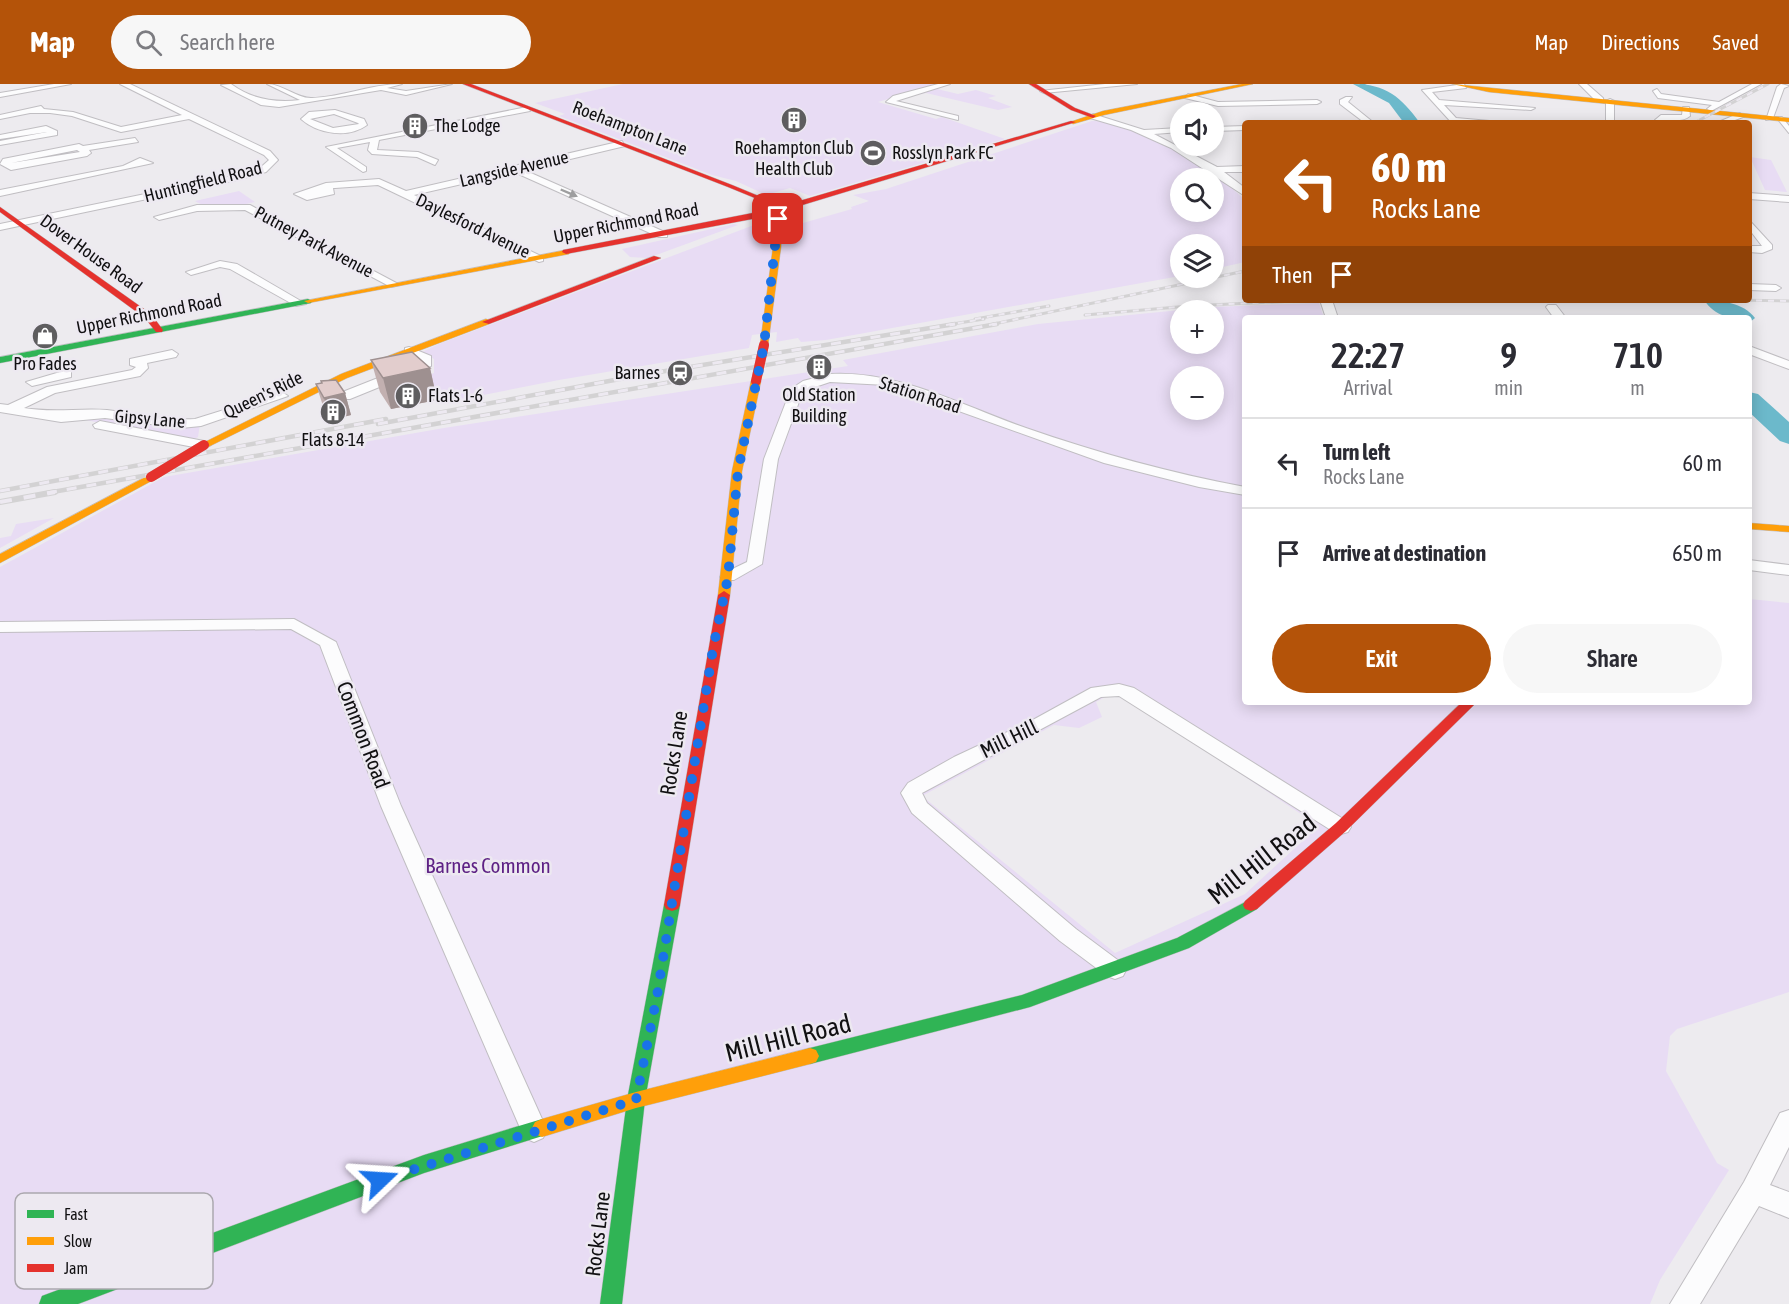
<!DOCTYPE html>
<meta charset="utf-8">
<style>
:root{--surface:#fff;--page:#f7f7f7;--text:#2b2b33;--muted:#7c7c81;--line:#e1e1e2;--accent:#b45309}
body{margin:0;font-family:"Asap Condensed",sans-serif;background:var(--page);color:var(--text);height:100vh;display:flex;flex-direction:column;font-size:22px;white-space:nowrap}
*{box-sizing:border-box;margin:0}
p{font-size:20px;color:var(--muted)}
.icon{flex:none;width:33px;height:33px;fill:none;stroke:currentColor;stroke-width:2;stroke-linecap:round;stroke-linejoin:round}
.map{position:relative;flex:1;overflow:hidden}
.side{position:absolute;left:1242px;top:231px;width:510px;height:390px;display:flex;flex-direction:column;background:var(--surface);border-radius:6px;box-shadow:0 3px 15px #0003}
.side>*{flex:none}
.hud{position:absolute;left:1242px;top:36px;width:510px;height:183px;border-radius:6px;box-shadow:0 3px 15px #0003;background:#b45309;color:#fff;overflow:hidden}
.tools{position:absolute;left:1170px;top:18px;display:grid;gap:12px}
.tools a{display:grid;place-items:center;width:54px;height:54px;border-radius:50%;background:var(--surface);box-shadow:0 3px 15px #0003;font-size:30px}
.pin{position:absolute;display:grid;place-items:center;width:51px;height:51px;color:#fff;margin:-26px;border-radius:12px;box-shadow:0 3px 9px #0006}
.me{position:absolute;width:66px;margin:-33px;rotate:70deg;stroke-linejoin:round;filter:drop-shadow(0 0 4px #0008)}
.turn{display:flex;align-items:center;gap:21px;height:126px;padding:0 30px;font-size:27px}
.turn .icon{width:78px;height:78px;stroke-width:2.5}
.turn b{display:block;font-size:42px;line-height:51px}
.then{display:flex;align-items:center;height:57px;padding:0 30px;background:#0003;gap:12px;font-size:22px}
.eta{display:flex;justify-content:space-evenly;align-items:center;height:102px;text-align:center}
.eta b{font-size:36px;font-weight:600;line-height:42px}
.cta{display:flex;gap:12px;margin-top:auto;padding:12px 30px}
.cta a{flex:1;height:69px;border-radius:36px;background:var(--accent);color:#fff;font-size:24px;font-weight:600;line-height:69px;text-align:center}
.cta a+a{background:var(--page);color:var(--text)}
ul{padding:0;list-style:none}
li{display:flex;align-items:center;gap:18px;height:90px;padding:0 30px;border-top:2px solid var(--line)}
li div{flex:1}
li b{display:block;font-size:22px}
li em{font-style:normal}
header{display:flex;align-items:center;gap:36px;box-sizing:border-box;height:84px;padding:0 30px;background:var(--accent);color:#fff}
header strong{font-size:28px}
nav{display:flex;gap:33px;margin-inline-start:auto;font-size:21px}
.search{width:420px;height:54px;background:var(--page);display:flex;align-items:center;gap:15px;box-sizing:border-box;padding:0 21px;border-radius:33px;color:var(--muted);font-size:22px}
.map>svg:first-child{display:block}
</style>
<header>
<strong>Map</strong>
<div class="search"><svg class="icon" aria-label="search" viewBox="0 0 24 24"><circle cx="10" cy="10" r="6"/><path d="M15 15l6 6"/></svg>Search here</div>
<nav><a>Map</a><a>Directions</a><a>Saved</a></nav>
</header>
<div class="map">
<svg width="1789" height="1220" viewBox="0 0 1789 1220">
<rect width="100%" height="100%" fill="#edebef"/>
<path fill="#e8dcf4" fill-rule="evenodd" d="M623 0H938L878 18 936 35 942 33 1005 55 810 112 790 104 766 111 736 97 712 91 559 32 565 30 535 19Z
M937 5 958 10 976 6 996 12 988 14 1012 23 998 26 926 9 914 11Z
M1092 37C1133 35 1217 87 1245 116V178L1214 185V160H1180V192L826 256 801 258 798 254 776 258 777 248 752 251 749 264 559 296 448 318 422 294 434 289V275L422 268 439 260 754 141H757L758 157 790 156 796 141 852 125 851 123 869 117 853 111 886 105ZM1180 94H1214V128H1180Z
M1750 73 1771 76 1787 108 1765 106Z
M239 107 255 118C238 122 210 127 195 117Z
M734 140 738 141 648 174 630 173 622 165Z
M1319 219 1324 234H1245V618H1749V515L1789 519V908L1677 945 1670 952 1666 987 1717 1079 1729 1086 1660 1196 1650 1220H0V483L164 393 444 344 848 282 843 276 1038 240 1211 223ZM1180 226H1214V260H1180ZM1180 292H1214V326H1180ZM1122 611 1319 742 1245 810 1115 869 922 712 1054 641 1079 644 1102 633 1096 618 1105 613Z
M107 333 200 340 198 353 192 356 80 335Z
M54 434 0 464V454L11 452 16 440Z"/>
<g fill="none" stroke-linecap="round" stroke-linejoin="round">
<path stroke="#6cb9cb" stroke-width="3" d="M1361 0 1370 4"/>
<path fill="#6cb9cb" fill-rule="evenodd" d="M1353 0C1386 0 1401 13 1420 39H1404L1389 19Z
M1704 216C1721 216 1744 219 1755 234L1749 239V234C1729 234 1716 233 1704 216Z
M1749 308 1758 310 1789 338V360L1780 357 1749 328Z"/>
<defs>
<path id="street" d="M54 0H71L0 13V9Z
M120 0H130L270 67 278 76 266 88 242 95 0 146V140L237 91 260 84 269 76 264 71 189 35 121 48 72 32 50 29H30L0 35V31L41 22 44 25 73 28 121 43 182 31Z
M231 0C251 15 274 19 300 16L267 0C283 0 297 15 312 14 342 13 371 0 402 0L387 4 406 7 452 0 406 11 381 6 279 23 261 21 221 1Z
M938 0H950L896 17 958 32V36L886 18 893 12Z
M1105 0H1137L1044 9 1040 7Z
M1464 0 1466 4 1432 8 1439 16 1535 24 1531 26 1444 21 1456 34 1512 39H1452L1422 6Z
M1579 0H1587L1603 14V18H1597Z
M1752 0H1761L1711 27 1707 25 1712 21 1658 14 1653 7 1657 5 1661 10 1719 18Z
M1781 0 1789 2 1784 4 1773 34 1766 36 1777 3Z
M1188 10 1218 18 1317 16 1321 18 1317 20 1218 22 1185 14Z
M1346 13H1352L1348 18 1374 39H1365L1340 20V16Z
M1610 15 1614 17V39H1606V17Z
M527 23 530 27 379 56 377 66 418 68 438 76 435 81 417 73 372 70 368 66 370 58 337 64 366 83V87L363 88 326 63Z
M1683 23H1689L1690 32C1680 40 1669 33 1659 38L1655 36 1661 31H1682Z
M335 26 364 35 367 41C348 55 318 50 301 35L309 28ZM334 30 358 39 359 40 333 44 310 35Z
M1740 29 1743 33 1727 39H1716Z
M1093 30 1144 46 1180 44V48L1154 50 1217 83 1245 82V88H1224L1245 104V112L1171 64 1131 46 1090 34Z
M1776 33H1782L1789 42V49Z
M46 42 57 47V51L0 61V57L47 48 0 55V51Z
M1245 42V46L1214 47V43Z
M135 54 138 58 89 66 91 69 87 72 11 86 0 80 3 75 79 60 83 62ZM77 66 80 68 11 79Z
M622 57 625 62 524 86 667 149V153H659L514 88 414 111 543 173V177L539 178 378 101 335 104H333L334 110 307 116 294 110 326 99 379 95 406 107Z
M140 74 153 79 0 112V106L123 82Z
M1749 109 1789 112V118L1749 115Z
M197 121H250L400 201 391 203 245 126 197 127 159 136 154 133Z
M1749 136 1772 161V165L1762 169 1749 168V162H1762L1749 145Z
M220 177 237 180 306 220 296 222 230 185 220 183 191 191 186 188Z
M1749 200 1776 201 1781 204 1776 207 1749 206Z
M1320 216H1332L1338 234H1326Z
M1548 221H1556L1566 234H1554L1546 223Z
M1749 262 1789 277V285L1749 270Z
M409 263 431 272V282L350 315H340V309L421 277 405 270V264Z
M172 266 178 270 176 273 147 279 148 284 140 292 55 309 24 324C52 329 79 324 107 326 136 329 165 337 195 335L282 308 288 312 201 342 181 344 105 334 61 338 0 328V320L8 321 47 303 132 286 136 283 130 281V275Z
M67 286 71 287V293L32 302 26 298Z
M830 290C898 286 963 322 1026 344 1098 369 1170 389 1245 403V411L1199 403 1104 379 886 301 830 298 803 307 778 375 762 480 734 496H722L720 493 722 490 747 478 764 375 791 305 803 297Z
M100 337 204 357 211 361 204 365 95 344 93 341Z
M1749 476 1789 481V491L1749 486Z
M294 535 336 558 401 722 547 1046 543 1054 534 1058 525 1054 521 1046 381 722 320 561 291 545 0 548V538Z
M1119 600 1134 604 1348 738 1351 743 1348 748 1341 750 1334 748 1119 612 1101 613 922 709 927 719 1076 845 1123 880 1126 886 1123 892 1115 895 1107 892 1060 857 912 729 901 709 908 699 954 673 1031 637 1091 604Z
M1789 1026V1063L1770 1101 1789 1108V1134L1759 1122 1700 1220H1670L1744 1098 1780 1029Z"/>
<path id="fast" d="M308 215 312 217 311 219 0 279V273Z
M672 815 678 817 680 821 645 1016 622 1220H600L627 1016 664 821 666 817Z
M1251 815 1257 817 1259 821 1257 825 1189 864 1030 923 810 980 804 978 801 972 804 966 810 964 1022 911 1177 854Z
M542 1035 549 1038 552 1044 549 1050 424 1089 78 1220H39L42 1212 50 1209 424 1071Z"/>
<path id="slow" d="M1242 0H1253L1104 31 1073 40 1070 38 1103 27Z
M1452 0 1789 34V38L1489 8Z
M778 124 782 126 781 163 768 261 764 264 760 261 773 163 774 126Z
M566 166 570 168 569 170 308 219 304 217Z
M486 235 489 236V240L347 294 208 363H200L199 361 341 290Z
M756 294 761 297 742 387 730 511 724 515 718 511 732 387 751 297Z
M151 390 156 393 155 395 0 479V470Z
M1749 439 1789 442V448L1749 445Z
M810 964 816 966 819 972 816 978 810 980 636 1024 542 1053 535 1050 532 1044 535 1038 542 1035 636 1008Z"/>
<path id="jam" d="M463 0H471L732 101 771 117 779 123 1071 37 1076 38 763 133 566 170 562 168 563 166 773 125 767 119 728 103Z
M1029 0H1036L1075 24 1096 32 1093 34 1071 26Z
M0 123 151 230 163 246 162 248H156L145 234 0 128Z
M654 172 661 174 489 240 482 238Z
M724 507 730 511 680 821 678 825 672 827 666 825 664 821 718 511Z
M1462 618H1477L1346 747 1257 825 1251 827 1245 825 1243 821 1245 817 1336 739Z"/>
</defs>
<use href="#street" stroke="#c0bec2" stroke-width="2"/>
<use href="#fast" stroke="#c0bec2" stroke-width="1"/>
<use href="#slow" stroke="#c0bec2" stroke-width="1"/>
<use href="#jam" stroke="#c0bec2" stroke-width="1"/>
<use href="#street" fill="#fcfcfd" fill-rule="evenodd"/>
<use href="#fast" fill="#30b455" fill-rule="evenodd"/>
<use href="#slow" fill="#ff9f0a" fill-rule="evenodd"/>
<use href="#jam" fill="#e5322d" fill-rule="evenodd"/>
<defs>
<path id="rail-far2" d="M1694 39 1768 0
M1732 216 1789 217
M1085 231 1189 222 1315 216
M975 235 1049 222
M946 241 984 235
M989 241 1245 187"/>
<path id="rail-far1" d="M378 340 647 290 955 240
M0 407 386 335
M47 409 997 240"/>
<path id="rail" d="M0 418 55 408"/>
</defs>
<use href="#rail-far2" stroke="#d3d2d3" stroke-width="3"/>
<use href="#rail-far1" stroke="#d3d2d3" stroke-width="4.5"/>
<use href="#rail" stroke="#d3d2d3" stroke-width="6"/>
<use href="#rail-far2" stroke="#ede9f1" stroke-width="2" stroke-dasharray="6" stroke-linecap="butt"/>
<use href="#rail-far1" stroke="#ede9f1" stroke-width="3" stroke-dasharray="10" stroke-linecap="butt"/>
<use href="#rail" stroke="#ede9f1" stroke-width="4" stroke-dasharray="12" stroke-linecap="butt"/>
<defs>
<path id="jam-bridge" d="M756 297 764 261
M151 393 204 361"/>
</defs>
<use href="#jam-bridge" stroke="#c0bec2" stroke-width="10" stroke-linecap="butt"/>
<use href="#jam-bridge" stroke="#e5322d" stroke-width="10"/>
</g>
<path fill="#c2b0b0" d="M371 276 430 284 437 316 391 325 380 308Z
M316 300 345 309 351 331 331 336 323 322Z"/>
<path fill="#9e9090" d="M430 284 437 316 391 325 383 294Z
M345 309 351 331 331 336 324 314Z"/>
<path fill="#e2cdcd" stroke="#9e9090" stroke-width="1.5" d="M412 268 430 284 383 294 371 276Z
M336 296 345 309 324 314 316 300 322 299 321 297Z"/>
<defs><path id="oneway-solid" d="M-6-.8H1V-3.2L6.5 0L1 3.2V.8H-6Z" transform="scale(1.5)"/></defs>
<use fill="#9e9e9f" href="#oneway-solid" transform="translate(569 109) rotate(23)"/>
<g fill="none" stroke-linecap="round" stroke-linejoin="round">
<path stroke="#1a73e8" stroke-width="10" stroke-dasharray="0 18" d="M380 1096 636 1016 657 912 713 565 728 493 738 387 764 261 778 135"/>
</g>
<defs>
<symbol id="building-disc" viewBox="-11 -11 22 22"><circle r="9.5" fill="#5e5d5f" stroke="#ede9f1"/><path d="M-4-6H4V6H1V3H-1V6H-4ZM-2.5-4.3h1.7v1.8h-1.7ZM.8-4.3h1.7v1.8H.8ZM-2.5-1h1.7V.8h-1.7ZM.8-1h1.7V.8H.8Z" fill="#fff"/></symbol>
<symbol id="stadium-disc" viewBox="-11 -11 22 22"><circle r="9.5" fill="#5e5d5f" stroke="#ede9f1"/><path d="M0-5a6.5 5 0 1 0 0 10a6.5 5 0 1 0 0-10ZM-3.5-1.8h7v3.6h-7Z" fill="#fff"/></symbol>
<symbol id="shop-disc" viewBox="-11 -11 22 22"><circle r="9.5" fill="#5e5d5f" stroke="#ede9f1"/><path d="M-5-2.5h2.3a2.7 3.5 0 0 1 5.4 0H5L5.5 6h-11ZM-1.5-2.5h3a1.5 2.3 0 0 0-3 0Z" fill="#fff"/></symbol>
<symbol id="station-disc" viewBox="-11 -11 22 22"><circle r="9.5" fill="#5e5d5f" stroke="#ede9f1"/><path d="M-3-6H3Q5-6 5-4V2Q5 4 3 4L4.5 6H3L1.5 4h-3L-3 6H-4.5L-3 4Q-5 4-5 2V-4Q-5-6-3-6ZM-3.5-4v3h7v-3ZM-3.5 1v1.5H-2V1ZM2 1v1.5H3.5V1Z" fill="#fff"/></symbol>
</defs>
<g fill-rule="evenodd">
<use href="#building-disc" x="779" y="21" width="30" height="30"/>
<use href="#building-disc" x="400" y="27" width="30" height="30"/>
<use href="#stadium-disc" x="858" y="54" width="30" height="30"/>
<use href="#shop-disc" x="30" y="237" width="30" height="30"/>
<use href="#building-disc" x="804" y="268" width="30" height="30"/>
<use href="#station-disc" x="665" y="274" width="30" height="30"/>
<use href="#building-disc" x="393" y="297" width="30" height="30"/>
<use href="#building-disc" x="318" y="313" width="30" height="30"/>
</g>
<g text-anchor="middle" stroke-width="5" stroke-linejoin="round" paint-order="stroke">
<g font-size="18" fill="#111012" stroke="#ede9f1">
<text x="434" y="48" text-anchor="start">The Lodge</text>
<text x="794" y="70">Roehampton Club<tspan x="794" dy="21">Health Club</tspan></text>
<text x="892" y="75" text-anchor="start">Rosslyn Park FC</text>
<text x="45" y="286">Pro Fades</text>
<text x="660" y="295" text-anchor="end">Barnes</text>
<text x="819" y="317">Old Station<tspan x="819" dy="21">Building</tspan></text>
<text x="428" y="318" text-anchor="start">Flats 1-6</text>
<text x="333" y="362">Flats 8-14</text>
</g>
<g font-size="18" fill="#111012" stroke="#ede9f1">
<text transform="translate(630 44) rotate(21)" y="6">Roehampton Lane</text>
<text transform="translate(514 85) rotate(-13)" y="6">Langside Avenue</text>
<text transform="translate(203 98) rotate(-14)" y="6">Huntingfield Road</text>
<text transform="translate(626 139) rotate(-11)" y="6">Upper Richmond Road</text>
<text transform="translate(473 142) rotate(26)" y="6">Daylesford Avenue</text>
<text transform="translate(314 158) rotate(28)" y="6">Putney Park Avenue</text>
<text transform="translate(91 170) rotate(36)" y="6">Dover House Road</text>
<text transform="translate(149 230) rotate(-11)" y="6">Upper Richmond Road</text>
<text transform="translate(263 311) rotate(-26)" y="6">Queen's Ride</text>
<text transform="translate(920 311) rotate(18)" y="6">Station Road</text>
<text transform="translate(150 335) rotate(5)" y="6">Gipsy Lane</text>
</g>
<g font-size="21" fill="#111012" stroke="#ede9f1">
<text transform="translate(363 651) rotate(69)" y="7">Common Road</text>
<text transform="translate(1009 655) rotate(-26)" y="7">Mill Hill</text>
<text transform="translate(674 669) rotate(-81)" y="7">Rocks Lane</text>
<text transform="translate(598 1150) rotate(-83)" y="7">Rocks Lane</text>
</g>
<g font-size="21" fill="#5e2285" stroke="#ede9f1">
<text x="488" y="789">Barnes Common</text>
</g>
<g font-size="26" fill="#111012" stroke="#ede9f1">
<text transform="translate(1262 775) rotate(-38)" y="9">Mill Hill Road</text>
<text transform="translate(788 954) rotate(-14)" y="9">Mill Hill Road</text>
</g>
</g>
<rect x="15" y="1109" width="198" height="96" rx="9" fill="#ede9f1" stroke="#aba8ae" stroke-width="1.5"/>
<rect x="27" y="1126" width="27" height="8" fill="#30b455"/>
<rect x="27" y="1153" width="27" height="8" fill="#ff9f0a"/>
<rect x="27" y="1180" width="27" height="8" fill="#e5322d"/>
<g font-size="16" fill="#111012">
<text x="64" y="1136">Fast</text>
<text x="64" y="1163">Slow</text>
<text x="64" y="1190">Jam</text>
</g>
</svg>
<div class="tools">
<a><svg class="icon" aria-label="sound" viewBox="0 0 24 24"><path d="M4 9h4l5-4v14l-5-4H4zM17 9q2 3 0 6"/></svg></a>
<a><svg class="icon" aria-label="search" viewBox="0 0 24 24"><circle cx="10" cy="10" r="6"/><path d="M15 15l6 6"/></svg></a>
<a><svg class="icon" aria-label="layers" viewBox="0 0 24 24"><path d="M12 4l9 5-9 5-9-5zM3 14l9 5 9-5"/></svg></a>
<a>+</a>
<a>−</a>
</div>
<div class="pin" style="left:778px;top:135px;background:#d93025"><svg class="icon" aria-label="arrive" viewBox="0 0 24 24"><path d="M6 21V4h12l-3 4 3 4H6"/></svg></div>
<svg class="me" style="left:380px;top:1096px" viewBox="-20 -20 40 40"><path d="M0-17L14 15 0 8-14 15z" fill="#1a73e8" stroke="#fff" stroke-width="4"/></svg>
<div class="hud">
<div class="turn"><svg class="icon" aria-label="left" viewBox="0 0 24 24"><path d="M17 20v-9H6M10 6l-5 5 5 5"/></svg><div><b>60 m</b>Rocks Lane</div></div>
<div class="then">Then<svg class="icon" aria-label="arrive" viewBox="0 0 24 24"><path d="M6 21V4h12l-3 4 3 4H6"/></svg></div>
</div>
<section class="side">
<div class="eta">
<div><b>22:27</b><p>Arrival</p></div>
<div><b>9</b><p>min</p></div>
<div><b>710</b><p>m</p></div>
</div>
<ul>
<li><svg class="icon" aria-label="left" viewBox="0 0 24 24"><path d="M17 20v-9H6M10 6l-5 5 5 5"/></svg><div><b>Turn left</b><p>Rocks Lane</p></div><em>60 m</em></li>
<li><svg class="icon" aria-label="arrive" viewBox="0 0 24 24"><path d="M6 21V4h12l-3 4 3 4H6"/></svg><div><b>Arrive at destination</b></div><em>650 m</em></li>
</ul>
<div class="cta"><a>Exit</a><a>Share</a></div>
</section>
</div>
